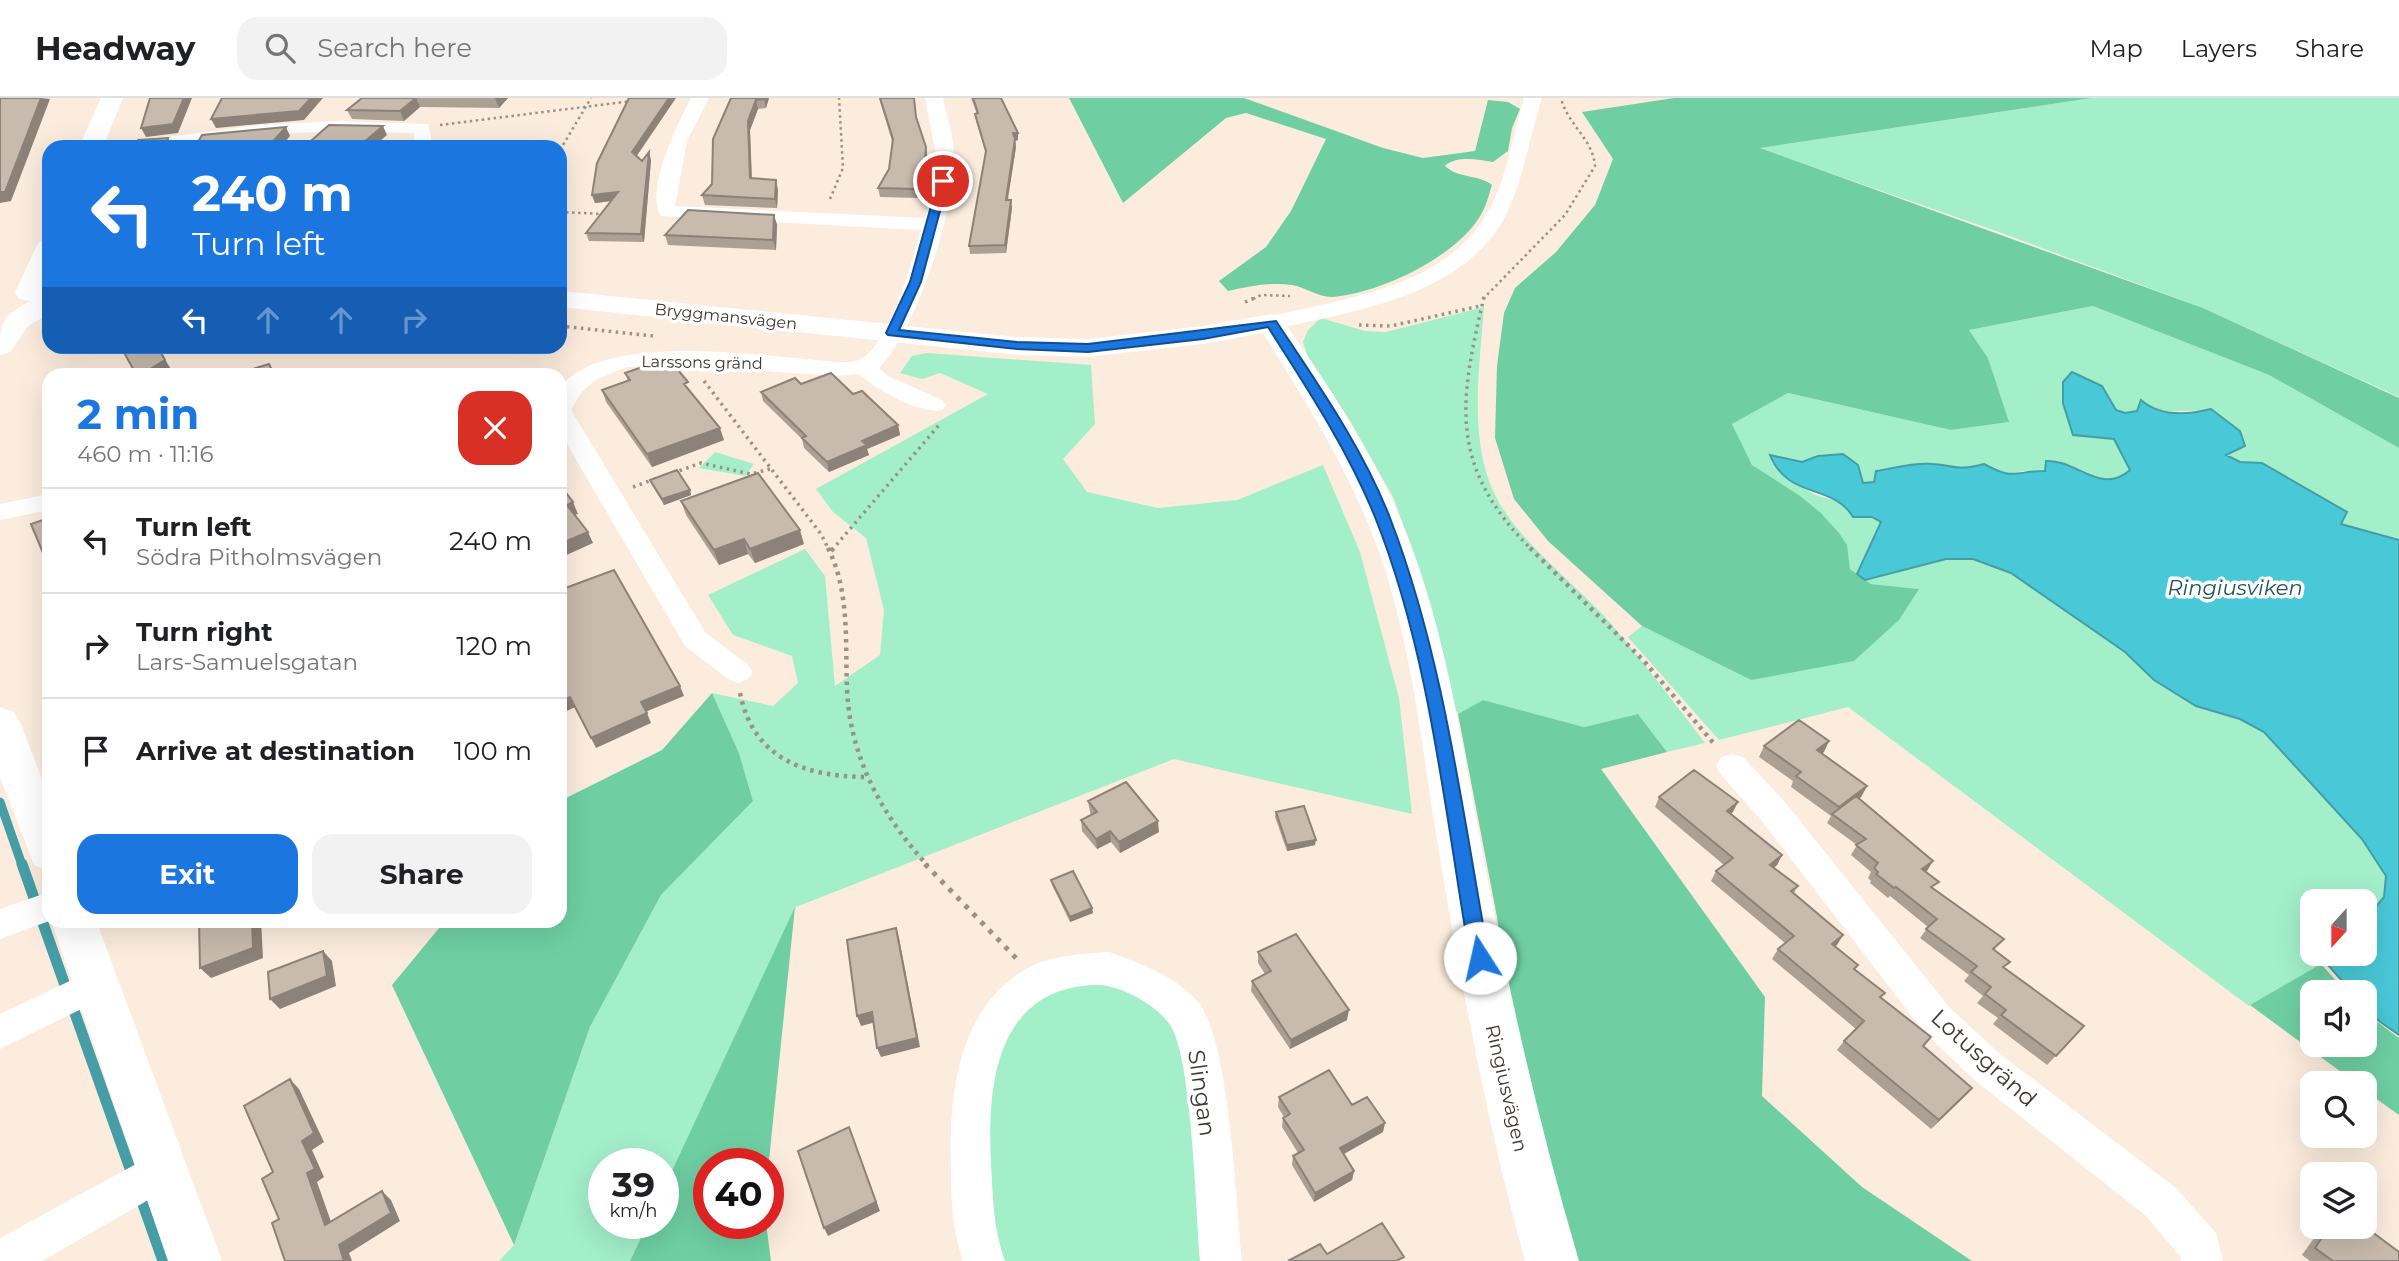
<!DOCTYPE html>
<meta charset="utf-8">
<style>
:root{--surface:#fff;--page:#f2f2f2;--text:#202124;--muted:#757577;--line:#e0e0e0;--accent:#1b76e0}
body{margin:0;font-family:Montserrat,sans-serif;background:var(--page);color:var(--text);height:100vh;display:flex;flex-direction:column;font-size:26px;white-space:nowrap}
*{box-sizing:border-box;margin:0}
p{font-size:23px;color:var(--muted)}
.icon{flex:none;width:38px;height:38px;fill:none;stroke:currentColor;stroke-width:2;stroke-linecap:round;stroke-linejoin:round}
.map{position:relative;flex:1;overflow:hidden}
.details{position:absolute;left:42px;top:270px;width:525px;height:560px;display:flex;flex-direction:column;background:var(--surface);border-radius:21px;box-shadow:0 7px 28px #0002}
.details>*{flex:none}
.top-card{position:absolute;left:42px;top:42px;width:525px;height:214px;border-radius:21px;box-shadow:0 7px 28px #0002;background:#1b76e0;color:#fff;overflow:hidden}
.needle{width:46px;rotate:201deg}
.tools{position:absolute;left:2300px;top:791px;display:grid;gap:14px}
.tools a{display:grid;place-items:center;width:77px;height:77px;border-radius:14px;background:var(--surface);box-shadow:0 7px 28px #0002;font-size:35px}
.speed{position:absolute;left:588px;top:1050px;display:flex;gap:14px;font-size:35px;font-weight:700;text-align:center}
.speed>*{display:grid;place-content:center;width:91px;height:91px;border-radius:50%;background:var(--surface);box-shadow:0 7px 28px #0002;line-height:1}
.speed small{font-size:18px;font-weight:400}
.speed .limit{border:10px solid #d22;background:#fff;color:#111}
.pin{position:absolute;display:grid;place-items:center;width:60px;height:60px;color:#fff;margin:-30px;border:4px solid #fff;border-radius:50%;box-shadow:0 2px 7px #0007}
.me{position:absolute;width:77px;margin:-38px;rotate:350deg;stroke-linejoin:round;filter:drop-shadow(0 0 5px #0008)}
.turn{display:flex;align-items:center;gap:24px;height:147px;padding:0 35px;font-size:32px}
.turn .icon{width:91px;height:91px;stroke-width:2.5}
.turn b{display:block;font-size:49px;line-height:60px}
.lanes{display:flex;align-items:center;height:66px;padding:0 35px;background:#0003;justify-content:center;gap:35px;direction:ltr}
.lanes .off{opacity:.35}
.round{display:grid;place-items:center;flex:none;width:74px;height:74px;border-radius:21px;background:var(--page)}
.overview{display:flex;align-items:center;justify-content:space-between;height:119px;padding:0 35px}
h1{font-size:42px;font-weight:700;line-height:52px;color:var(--accent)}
.action{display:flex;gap:14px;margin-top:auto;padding:14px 35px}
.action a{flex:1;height:80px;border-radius:21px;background:var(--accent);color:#fff;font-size:28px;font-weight:700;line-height:80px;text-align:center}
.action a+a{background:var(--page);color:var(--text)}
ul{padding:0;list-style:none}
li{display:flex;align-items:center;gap:21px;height:105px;padding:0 35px;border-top:2px solid var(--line)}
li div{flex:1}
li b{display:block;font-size:26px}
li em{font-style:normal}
header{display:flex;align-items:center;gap:42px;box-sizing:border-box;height:98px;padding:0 35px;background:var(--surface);border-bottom:2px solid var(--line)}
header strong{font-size:33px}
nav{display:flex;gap:38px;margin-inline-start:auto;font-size:24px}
.search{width:490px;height:63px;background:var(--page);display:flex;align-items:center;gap:18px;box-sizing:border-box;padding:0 24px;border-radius:21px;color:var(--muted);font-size:26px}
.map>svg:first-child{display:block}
</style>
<header>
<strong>Headway</strong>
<div class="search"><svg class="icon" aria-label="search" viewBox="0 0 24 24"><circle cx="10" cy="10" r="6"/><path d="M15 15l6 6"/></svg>Search here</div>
<nav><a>Map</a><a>Layers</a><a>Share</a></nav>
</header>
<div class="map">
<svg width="2399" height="1163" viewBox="0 0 2399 1163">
<rect width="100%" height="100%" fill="#fbecde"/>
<path fill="#a3efca" d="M2092 0H2399V299L2203 210 1999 134 1759 50Z
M2093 208 2269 277 2399 350V442L2341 426 2346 414 2258 365 2240 364 2225 357 2245 347 2240 333 2211 312 2125 315 2116 312 2102 288 2063 284V305L2073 337 2114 341 2130 373C2100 397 2077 361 2046 363L2045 373H2022L2015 378H2005L1984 366C1959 373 1957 368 1934 366 1915 364 1895 370 1877 373L1874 384 1863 385 1818 358 1802 364 1781 359C1789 369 1799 388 1810 394 1829 405 1839 396 1853 419H1872L1881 424 1857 476 1850 471C1844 426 1813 407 1777 384 1769 378 1756 373 1751 365 1743 354 1738 339 1732 326L1788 295 1951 332 2008 324 1988 260 1969 232Z
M1484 209C1480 265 1470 329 1489 383 1509 439 1575 483 1613 528 1645 566 1675 606 1705 645L1667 654 1638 616 1584 629 1483 602 1458 616 1453 607 1430 504 1394 401 1349 321 1308 259 1303 244 1308 232 1321 220 1365 233 1386 234Z
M927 255 1091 267 1095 326 1063 361 1087 394 1158 410 1237 402 1323 367 1360 454 1399 600 1412 716 1174 661 796 809 663 1092V1066H604V1125H648L630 1163H499L514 1147 590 929 661 797 753 703 739 655 712 595 773 608 798 585 792 558 733 537 708 497 805 451 825 478 835 588 880 557 884 512 866 440 833 414 816 391 988 296 940 275 922 281 900 275 912 258Z
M715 354 754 366 745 378 699 370Z
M1946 461H1973L2011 475 2125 554 2154 582 2196 608 2240 621 2264 634 2362 741 2386 778 2384 799 2364 823V803H2312V856H2336L2327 866H2321L2249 908 1848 609 1719 642 1628 539 1642 528 1751 582 1919 491 1871 486 1865 482Z
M1097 874 1155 894 1195 960 1215 1163H990L975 1022 1013 885Z"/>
<path fill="#6fcfa3" d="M1069 0H1244L1383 50 1423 60 1475 53 1488 2 1508 4 1520 11 1512 30 1508 53 1493 64C1478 62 1457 57 1445 68 1459 81 1478 76 1492 87 1489 96 1487 105 1483 113 1461 157 1381 195 1333 199 1320 200 1305 189 1292 187 1270 184 1250 188 1228 193L1219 183 1266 149 1291 113 1326 41 1246 15 1226 20 1123 105Z
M1674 0H2092L1760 50 2203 210 2399 300V350L2269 277 2093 208 1969 232 1988 260 2009 324 1951 332 1788 295 1732 326 1752 367 1800 398 1821 415 1839 435 1847 447 1850 471 1871 486 1919 491 1899 522 1854 563 1751 582 1642 528 1548 443 1514 401 1495 340 1497 268 1504 215 1515 190 1556 154 1595 107 1613 61 1582 14Z
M712 595 739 655 753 703 661 797 590 929 514 1147 392 887 445 823 560 822V703L662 652Z
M1483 602 1584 629 1638 616 1667 654 1601 671 1765 899 1762 998 1862 1089 1972 1163H1577L1522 975 1497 819 1458 616Z
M795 809 768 1072V1066H709V1125H766L771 1163H630L648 1125H663V1092Z
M2321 866 2346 894H2312V947H2364V914L2399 940V1017L2364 992V985H2356L2250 907Z"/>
<path fill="#49c9d8" stroke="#459ea6" stroke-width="2" d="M2072 274 2102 288 2116 312 2125 315 2137 313 2141 302C2160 319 2187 317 2211 311L2240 333 2245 348 2226 357 2240 364 2262 365 2347 414 2341 426 2399 442V937L2379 923 2364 907V894H2352L2327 866 2336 856H2364V823L2384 799 2386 778 2362 741 2264 634 2240 621 2196 608 2154 582 2125 554 2011 475 1973 461H1946L1865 482 1857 476 1881 424 1872 419H1853C1833 385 1788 402 1770 357L1802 364 1818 358 1843 356 1858 367 1863 385 1874 384 1876 373C1895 370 1915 364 1933 366 1957 368 1959 373 1984 366 2015 383 2013 373 2045 373L2046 363C2076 361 2101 398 2130 372L2114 341 2073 337 2063 305V284Z"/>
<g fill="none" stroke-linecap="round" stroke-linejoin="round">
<path stroke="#459ea6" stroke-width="9" d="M0 704 22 767"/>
<path stroke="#459ea6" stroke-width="11" d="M22 766 133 1079
M139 1095 163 1163"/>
<path stroke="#9b9187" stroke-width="2.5" stroke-dasharray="2.5 3.5" stroke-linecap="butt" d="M440 27 632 3
M560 52 591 0
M830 101 843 70 839 0
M560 114 604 116
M1253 201 1261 197 1290 198
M1483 201 1565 117 1595 68C1593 41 1567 26 1561 0"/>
<path stroke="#9b9187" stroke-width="3.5" stroke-dasharray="2.5 4.5" stroke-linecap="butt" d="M1484 199C1459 305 1448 368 1532 452
M1245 204 1257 199
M1359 227 1391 228 1480 208
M560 228 654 238
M704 283 821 436 829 452
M673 375 701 365 751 376 770 371
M633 389 655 381
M832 452 940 326"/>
<path stroke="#9b9187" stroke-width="4.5" stroke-dasharray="3.5 5" stroke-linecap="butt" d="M828 450C850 494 845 543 847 591 850 660 882 717 927 767
M1530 450 1644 563 1716 648
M831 453 834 450
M740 595C753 660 803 678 864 679"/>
<path stroke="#9b9187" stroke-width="5" stroke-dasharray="4.5 7" stroke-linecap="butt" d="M925 766 1016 860"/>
<path fill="#fff" fill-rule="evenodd" d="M691 0H709L687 43 675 108 925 120 936 58 925 0H943C947 19 954 39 954 58 956 111 916 233 879 270L888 278 942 302 946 307 942 312C921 317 875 291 859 276L836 278 674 267 627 269 595 282 581 295 571 312 705 534 748 567 753 574 748 581 738 585 728 581 685 548 560 334V290C603 231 770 259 836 264 845 264 855 265 863 260 892 239 911 166 921 132L661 118C644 93 678 25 691 0Z
M1524 0H1542C1530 37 1524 78 1508 113 1467 199 1353 213 1271 232L1263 230 1260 225 1263 220C1339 201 1441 192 1486 117 1507 83 1512 38 1524 0Z
M336 23 428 26 433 49H415L414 35C362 34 310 32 258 38 212 42 167 49 120 49L129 44 260 27Z
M49 396V412L0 422V406Z
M1732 656 1743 659 1785 704 1950 910 2000 956 2176 1090 2216 1135 2223 1163H2181L2180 1158 2146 1118 1972 980 1924 934 1761 722 1721 677 1716 668 1721 659Z
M49 794V822H52L0 841V811Z
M1109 854C1139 865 1176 878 1198 904 1230 943 1236 1107 1242 1163H1200C1196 1117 1192 958 1170 927 1157 907 1117 885 1093 887 996 892 987 987 991 1064 993 1101 993 1128 1005 1163H963C952 1130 951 1104 951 1069 949 998 957 911 1026 871 1050 857 1082 856 1109 854Z
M95 871 108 876 113 887 108 898 0 951V916Z
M162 1052 176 1058 182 1072 176 1086 42 1163H0V1140Z"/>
<path fill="#fff" fill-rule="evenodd" d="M101 0H123L103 49H79Z
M49 141V180L45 190 49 191V216L28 228 10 254 0 257C0 223 0 220 30 203L19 201 15 195 36 149 40 143Z
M560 193 1017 239 1088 241 1203 228 1271 216 1281 219C1333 294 1385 372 1415 458 1449 553 1463 653 1482 752 1508 890 1539 1028 1579 1163H1525C1488 1028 1462 892 1439 754 1422 654 1413 550 1379 454 1351 376 1307 305 1263 235L1203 246 1088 259 1017 257 560 209Z
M0 609 14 614 20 624 49 699V773L34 767 0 679Z
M51 822H96L222 1163H168Z"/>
</g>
<path fill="#aca095" d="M362 0H508L499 10 420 9 404 23 352 21 347 12Z
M731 0H769L766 10 758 11 750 32 752 80 778 92 777 110 705 107 702 97 712 86Z
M879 0H914L916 20 926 49 927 57 925 84 917 100 880 99 878 90 889 71 892 43Z
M971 0H1001L1018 42 1015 43 1016 49 1008 102 1012 110 1006 155 970 156 969 148 986 56 976 23 975 16H977Z
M637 58 642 63 651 62 644 144 589 143 586 135 611 103 595 105 592 97Z
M774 117 777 127 776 152 668 147 665 137Z
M625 275 691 294 724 342 652 369 606 304 602 292 628 283Z
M801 286 853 296 898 327 900 337 867 351 869 357 829 374 804 350 802 341 763 303 761 294Z
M650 382 690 392 691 397 664 407 652 387Z
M681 403 804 446 755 465 748 456 719 467 686 417Z
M1764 648 1824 654 1822 655 1867 688 1861 699 1859 700 1933 763 1925 774 1934 791 1995 852 2004 870 2084 928 2047 967 1993 926 1998 920 1977 905 1983 898 1964 883 1969 877 1920 840 1928 829 1890 798 1888 800 1870 785 1871 783 1868 780 1871 774 1851 757 1857 747 1827 725 1831 718 1791 689 1793 683 1759 659Z
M1659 699 1733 714 1731 716 1782 757 1777 767 1774 770 1798 788 1794 795 1843 837 1835 849 1924 949 1972 990 1931 1031 1837 952 1844 943 1856 931 1772 861 1778 851 1785 845 1711 783 1716 773 1724 767 1655 709Z
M1088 703 1159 734 1120 755 1111 744 1097 751 1082 733 1081 722 1091 717 1090 714Z
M1276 714 1315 747 1287 753 1275 719Z
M1051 782 1092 810 1093 815 1070 824 1052 787Z
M1258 854 1347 922 1290 951 1251 893 1252 883 1265 876 1258 865Z
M1279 999 1352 1007 1383 1034 1344 1056 1354 1073 1352 1082 1314 1104 1292 1067 1293 1058 1298 1055 1282 1029 1283 1020 1284 1019 1278 1009Z
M2322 1129H2364L2399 1163H2310L2302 1157Z"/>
<path fill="#8c8279" d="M41 0 50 1 11 103 0 105V94Z
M184 0H192L178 35 146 39 141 30Z
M311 0H323L304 22 216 30 211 21Z
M416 0 420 9 404 23 400 13Z
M495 0H508L499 10Z
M669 0H676L634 62 632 54Z
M764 0H769L766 10 764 1Z
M756 2 758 11 750 32 752 90 750 80 748 23Z
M383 28 387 37 373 49H358Z
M286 29 290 38 281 49H268Z
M1013 35H1018V42L1015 43 1016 49 1006 110V102Z
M168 40 173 49H164Z
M926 49 927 57 925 84 917 100 915 91Z
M649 54 651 62 644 144 641 136Z
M776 82 778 92 777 110 775 101Z
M618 94 620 102 595 105 592 97Z
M1011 102 1012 110 1006 155 1005 147Z
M774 117 777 127 776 152 773 142Z
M157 248 172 273 166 276H142Z
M898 327 900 337 867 351 869 357 829 374 827 364 862 343Z
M720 330 724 342 652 369 647 356Z
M690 392 691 397 664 407 662 401Z
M573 404 578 416 571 418 567 407Z
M800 432 804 446 755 465 750 451Z
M588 434 593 445 560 460V446Z
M744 441 748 456 719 467 714 452Z
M49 453V462L43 455Z
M680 588 684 598 645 614 641 604Z
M570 599 575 609 567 613 562 603Z
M647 615 651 625 596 650 591 640Z
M1829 643 1824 654 1811 663 1817 652Z
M1867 688 1861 699 1836 718 1839 709Z
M1738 704 1733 714 1722 723 1727 713Z
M1158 723 1159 734 1120 755 1119 744Z
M1110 733 1111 744 1097 751 1096 741Z
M1316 742 1315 747 1287 753V747Z
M1782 757 1777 767 1765 777 1770 767Z
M1933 763 1927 773 1916 780 1922 771Z
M1092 810 1093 815 1070 824V819Z
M252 822H261L263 860 211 880 200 870Z
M896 830 899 840 920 949 881 959 877 950Z
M1843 837 1837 847 1826 856 1832 846Z
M323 853 332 863 336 888 280 911 270 901Z
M1349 912 1347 922 1290 951 1291 942Z
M872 914 876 924 861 928 857 918Z
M290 981 299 991 324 1044 312 1052 324 1079 317 1084 335 1135 325 1127 307 1075Z
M1972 990 1964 999 1931 1031 1939 1022Z
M1385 1025 1383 1034 1338 1059 1340 1050Z
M849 1029 880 1113 828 1138 824 1130Z
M1354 1073 1352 1082 1314 1104 1315 1095Z
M382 1093 391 1102 400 1123 349 1155 352 1163H344L339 1147Z"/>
<path fill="#c8baad" stroke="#8c8279" stroke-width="2" d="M0 0H41L5 94H0Z
M150 0H184L173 26 141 30Z
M222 0H311L299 13 211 21Z
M362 0H416L400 13 347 12Z
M629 0H669L632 54 642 63 649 54 641 136 586 135 618 94 592 97 597 65Z
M731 0H764V1L756 2 748 23 750 80 776 82 775 101 702 97 712 86 713 41Z
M880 0H914L916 19 926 49 924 75 915 91 878 90 889 71 893 41Z
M973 0H1001L1018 35H1013L1015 41 1006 102H1011L1005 147 969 148 986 53 975 16 978 15Z
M329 27 383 28 358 49H304Z
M286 29 268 49H195L202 37Z
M168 40 164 49H134L138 42Z
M391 47 390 49H368Z
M688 112 774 117 773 142 665 137Z
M128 248H157L165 262 142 276H136L122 251Z
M668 260 688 284 684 286 720 330 647 356 602 292 630 282 625 275Z
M269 266 274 276H246V273Z
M518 273 519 276H503Z
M487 274V276H476Z
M831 275 853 296 862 293 898 327 862 343 867 347 827 364 802 340 806 338 761 294 795 280 801 286Z
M677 372 690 392 662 401 650 382Z
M758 375 800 432 750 451 744 441 714 452 681 403Z
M560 387 573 404 567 407 588 434 560 446Z
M49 420V453L43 455 31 426Z
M614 472 680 588 641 604 647 615 591 640 570 599 562 603 560 599V492Z
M1799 622 1829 643 1817 652 1867 688 1839 709 1796 678 1801 674 1764 648Z
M1694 672 1738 704 1727 713 1782 757 1770 767 1798 788 1791 793 1843 837 1832 846 1858 867 1854 871 1885 895 1880 899 1931 939 1923 948 1972 990 1939 1022 1844 943 1864 923 1778 851 1794 838 1716 773 1733 760 1659 699Z
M1126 684 1158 723 1119 744 1110 733 1096 741 1081 722 1097 714 1088 703Z
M1856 698 1933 763 1922 771 1939 784 1931 789 2004 841 1993 851 2010 864 2003 869 2084 928 2056 958 2001 917 2006 912 1985 896 1991 889 1971 874 1977 868 1926 831 1937 821 1896 789 1894 790 1876 776 1878 774 1874 770 1878 765 1856 747 1866 741 1832 716Z
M1304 708 1316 742 1287 747 1276 714Z
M1073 773 1092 810 1070 819 1051 782Z
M199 822H252L253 850 200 870Z
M896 830 917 940 877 950 872 914 857 918 847 842Z
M1296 836 1349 912 1291 942 1252 883 1271 873 1258 854Z
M323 853 327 878 270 901 268 874Z
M1329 972 1352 1007 1367 999 1385 1025 1340 1050 1354 1073 1315 1095 1293 1058 1304 1052 1283 1020 1290 1016 1279 999Z
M290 981 314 1035 302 1043 315 1071 307 1075 325 1127 382 1093 391 1115 339 1147 344 1163H285L272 1125 279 1121 262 1081 273 1074 244 1008Z
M849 1029 876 1104 824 1130 798 1053Z
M1382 1125 1404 1159 1396 1163H1288L1320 1146 1327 1156Z
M2364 1128 2399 1154V1163H2333L2315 1150 2329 1129H2364Z"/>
<path fill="#1b76e0" stroke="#124d92" stroke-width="2" d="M943 80 948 83 921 184 899 232 1017 244 1088 246 1276 223C1317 285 1363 350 1390 420 1444 560 1462 713 1489 860L1487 866H1473L1470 860C1445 715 1430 556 1375 419 1348 352 1307 290 1268 229L1203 241 1088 254 1017 251 888 237 886 235 910 184 938 83Z"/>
<g text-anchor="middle" stroke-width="7" stroke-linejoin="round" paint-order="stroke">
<g font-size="16" fill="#3d3832" stroke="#fff">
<text transform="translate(726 218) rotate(6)" y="6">Bryggmansvägen</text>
<text transform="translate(702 264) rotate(1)" y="6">Larssons gränd</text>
</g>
<g font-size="19" fill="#3d3832" stroke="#fff">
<text transform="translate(1507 990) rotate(77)" y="7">Ringiusvägen</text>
</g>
<g font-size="21" font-style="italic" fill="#1d5359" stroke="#fff">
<text x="2235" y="497">Ringiusviken</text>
</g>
<g font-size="23" fill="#3d3832" stroke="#fff">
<text transform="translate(1984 960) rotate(42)" y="8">Lotusgränd</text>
<text transform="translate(1202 995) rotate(82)" y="8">Slingan</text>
</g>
</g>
</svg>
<div class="tools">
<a><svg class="needle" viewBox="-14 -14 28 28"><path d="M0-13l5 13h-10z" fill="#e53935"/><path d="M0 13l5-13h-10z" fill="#757577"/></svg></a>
<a><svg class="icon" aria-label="sound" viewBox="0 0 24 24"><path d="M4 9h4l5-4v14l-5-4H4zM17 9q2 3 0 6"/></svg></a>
<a><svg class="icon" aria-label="search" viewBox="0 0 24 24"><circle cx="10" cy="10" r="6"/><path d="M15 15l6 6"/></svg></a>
<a><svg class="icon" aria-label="layers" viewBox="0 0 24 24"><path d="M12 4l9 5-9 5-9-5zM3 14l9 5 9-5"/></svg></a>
</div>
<div class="speed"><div>39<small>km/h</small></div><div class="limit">40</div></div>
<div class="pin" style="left:943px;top:83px;background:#d93025"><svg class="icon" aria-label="arrive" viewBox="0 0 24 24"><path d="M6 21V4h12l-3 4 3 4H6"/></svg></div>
<svg class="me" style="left:1480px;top:860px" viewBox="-20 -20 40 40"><circle r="19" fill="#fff"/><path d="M0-13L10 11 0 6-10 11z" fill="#1b76e0"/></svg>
<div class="top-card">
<div class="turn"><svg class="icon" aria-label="left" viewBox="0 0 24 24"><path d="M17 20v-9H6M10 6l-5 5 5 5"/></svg><div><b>240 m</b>Turn left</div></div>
<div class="lanes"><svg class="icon" aria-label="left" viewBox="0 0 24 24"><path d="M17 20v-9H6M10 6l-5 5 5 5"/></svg><svg class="icon off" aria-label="ahead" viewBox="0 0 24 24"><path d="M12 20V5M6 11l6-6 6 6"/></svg><svg class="icon off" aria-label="ahead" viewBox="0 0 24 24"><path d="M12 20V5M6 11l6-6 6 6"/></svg><svg class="icon off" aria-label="right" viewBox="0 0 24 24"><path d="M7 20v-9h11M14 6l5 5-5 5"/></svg></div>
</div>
<section class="details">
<div class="overview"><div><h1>2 min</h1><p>460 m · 11:16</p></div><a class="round" style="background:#d93025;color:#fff"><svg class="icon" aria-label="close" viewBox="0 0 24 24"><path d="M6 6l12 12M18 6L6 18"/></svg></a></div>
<ul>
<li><svg class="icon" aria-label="left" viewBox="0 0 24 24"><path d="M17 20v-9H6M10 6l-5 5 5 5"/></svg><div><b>Turn left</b><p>Södra Pitholmsvägen</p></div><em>240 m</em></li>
<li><svg class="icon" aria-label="right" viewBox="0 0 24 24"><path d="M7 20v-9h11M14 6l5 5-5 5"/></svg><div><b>Turn right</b><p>Lars-Samuelsgatan</p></div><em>120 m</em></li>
<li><svg class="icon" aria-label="arrive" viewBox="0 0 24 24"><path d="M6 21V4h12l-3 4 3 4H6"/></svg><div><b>Arrive at destination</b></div><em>100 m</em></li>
</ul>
<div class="action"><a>Exit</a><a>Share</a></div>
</section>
</div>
